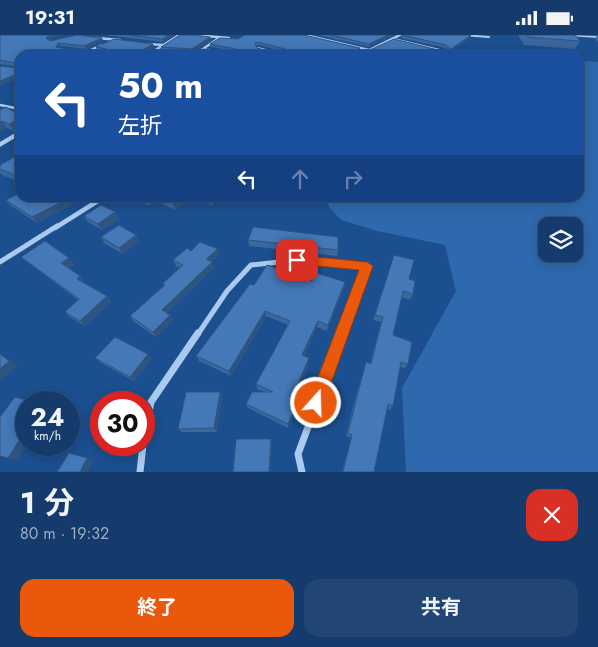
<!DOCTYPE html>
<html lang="ja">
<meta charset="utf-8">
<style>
:root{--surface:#143b6b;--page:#214673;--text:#f1f3f6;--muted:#9dadc1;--line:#33557e;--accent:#ea580c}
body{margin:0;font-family:Jost,"Noto Sans JP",sans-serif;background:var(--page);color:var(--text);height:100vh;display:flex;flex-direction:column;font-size:19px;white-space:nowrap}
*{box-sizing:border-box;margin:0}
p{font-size:16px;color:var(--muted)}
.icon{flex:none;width:28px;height:28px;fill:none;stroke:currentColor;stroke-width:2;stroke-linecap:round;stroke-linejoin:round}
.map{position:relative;height:437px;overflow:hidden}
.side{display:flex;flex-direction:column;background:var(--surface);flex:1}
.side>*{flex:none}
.hud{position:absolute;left:15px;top:15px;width:569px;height:152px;border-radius:15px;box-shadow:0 2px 12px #0003,0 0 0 1px var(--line);background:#1a4fa0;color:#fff;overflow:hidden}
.tools{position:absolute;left:538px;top:182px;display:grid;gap:10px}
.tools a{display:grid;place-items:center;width:45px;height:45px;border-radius:10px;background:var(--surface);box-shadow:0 2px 12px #0003,0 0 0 1px var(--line);font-size:25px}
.speed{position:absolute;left:15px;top:356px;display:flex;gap:10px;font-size:25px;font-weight:700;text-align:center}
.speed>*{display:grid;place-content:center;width:65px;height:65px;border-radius:50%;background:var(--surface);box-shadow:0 2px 12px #0003,0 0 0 1px var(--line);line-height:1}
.speed small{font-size:12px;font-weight:400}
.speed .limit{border:8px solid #d22;background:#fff;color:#111}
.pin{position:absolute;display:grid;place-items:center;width:42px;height:42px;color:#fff;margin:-21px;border-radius:10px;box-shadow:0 2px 8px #0006}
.me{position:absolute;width:55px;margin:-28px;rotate:20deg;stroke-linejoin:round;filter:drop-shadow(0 0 4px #0008)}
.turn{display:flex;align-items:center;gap:18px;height:105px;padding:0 20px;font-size:22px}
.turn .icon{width:65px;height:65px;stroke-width:2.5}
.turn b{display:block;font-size:35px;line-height:42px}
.lanes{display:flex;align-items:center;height:48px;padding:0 20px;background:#0003;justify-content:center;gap:25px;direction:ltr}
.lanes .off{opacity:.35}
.round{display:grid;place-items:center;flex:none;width:52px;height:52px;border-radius:15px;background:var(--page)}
.overview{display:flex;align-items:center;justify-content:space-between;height:85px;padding:0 20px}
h1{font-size:30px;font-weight:700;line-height:38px}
.action{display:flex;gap:10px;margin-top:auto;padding:10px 20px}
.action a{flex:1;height:58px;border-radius:15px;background:var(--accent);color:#fff;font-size:20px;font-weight:700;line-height:58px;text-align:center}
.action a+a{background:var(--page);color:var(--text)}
.status{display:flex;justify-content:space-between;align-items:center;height:35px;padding:0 25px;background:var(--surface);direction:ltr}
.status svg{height:14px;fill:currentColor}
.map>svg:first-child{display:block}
</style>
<div class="status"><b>19:31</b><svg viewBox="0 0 49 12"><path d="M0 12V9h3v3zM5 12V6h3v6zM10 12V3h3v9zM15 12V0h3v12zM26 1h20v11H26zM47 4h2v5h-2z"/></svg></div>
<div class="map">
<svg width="598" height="437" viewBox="0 0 598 437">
<rect width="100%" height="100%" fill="#1b4f8f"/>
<path fill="#2e69ad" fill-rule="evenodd" d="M579 26 598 27V437H406L402 353 456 256 445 210 377 196 341 185 330 173 325 163 579 162ZM546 191H574V219H546Z"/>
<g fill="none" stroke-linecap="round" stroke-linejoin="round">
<path stroke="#a9c9ee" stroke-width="2" d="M463 0 489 2
M394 4 444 16 449 20
M258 13 270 16"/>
<path stroke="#a9c9ee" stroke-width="2.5" d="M0 70 20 74"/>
<path stroke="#a9c9ee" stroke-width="2.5" d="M194 0 229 3
M305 0 369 15
M96 3 120 5
M148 9 163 10
M203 14 235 20
M87 17 102 10
M194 20 219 3
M359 20 400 0"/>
<path stroke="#a9c9ee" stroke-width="4.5" d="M55 193 104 162"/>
<path stroke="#a9c9ee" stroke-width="5" d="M0 227 57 191
M198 299 227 256 251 230 297 225 367 231 342 299"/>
<path stroke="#a9c9ee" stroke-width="7" d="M144 406 151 367 198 298
M140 437 143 410
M302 437 298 419 343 298"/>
<path fill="#a9c9ee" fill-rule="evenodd" d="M177 0H182L150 20H145Z
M565 0 598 1V3L567 1Z
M20 95V100L0 112V107Z"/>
</g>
<path fill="#3a679d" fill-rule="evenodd" d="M0 0 50 3 49 5 50 6H103L86 14 60 11 59 13 106 20 108 17 97 16 96 12 153 9 154 12 144 19 235 20 237 18 236 17 211 12 210 9 220 3 360 13V16L358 18 359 20H20V32L0 29ZM259 10 285 17V19L283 20 257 13 256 11Z
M105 0H173L163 7Z
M318 0H394L369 12Z
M402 0H471L470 3 450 17 445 13 401 3Z
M518 0H575L580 6 575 14 524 10Z
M597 0H598V7L595 5Z
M210 2 211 5 193 17 162 15 161 12Z
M0 75 20 80V98L18 95 14 96 7 93 0 97Z
M20 119V147L2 140 0 138V130Z
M20 162H82L83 164 37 188 11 171 6 165Z
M133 162H191L175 175 157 166 150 171Z
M196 162H221L212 170Z
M115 177 119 184 102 195 88 187 84 181Z
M101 202 139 206 123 219 105 209Z
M248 205 338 215 337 221 249 211Z
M218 214 219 219 211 227 214 233 167 278 170 280 173 285 156 302 134 287 130 281 164 251 162 249 180 233 176 231 173 225 191 216Z
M394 220 409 244 413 259 410 265 401 262 393 300 408 329 405 333 400 332 393 371 390 375 387 374 374 437H342L351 403 346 401 356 361 366 327 370 329 381 287 373 285Z
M21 222 69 223 74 229 68 233 80 241 84 247 83 248 107 261 111 267 85 291 70 282 65 277 78 265 27 227Z
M312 246 345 247 344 253 327 296 317 292 304 321 309 328 294 361 299 368 288 393 248 373 246 369 265 357 257 354 256 349 288 290 266 281 231 341 199 326 196 321 254 250Z
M95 323 152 324 134 346 101 328Z
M220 357 222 361 217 397H182L178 394Z"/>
<path fill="#305480" d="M49 0H64L50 3 48 6 46 3Z
M168 0H173L163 7 162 4Z
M388 0H394L369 12V9Z
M471 0 470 3 450 17 451 14Z
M210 2 211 5 193 17 192 14Z
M102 3 103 6 86 14 84 11Z
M58 8 60 11 57 16 56 12Z
M153 9 154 12 144 18 143 15Z
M17 39 19 43 1 51 0 50V46Z
M2 86 7 93 0 97V87Z
M15 86 18 95 14 96 9 89Z
M71 162H82L83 164 37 188 32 182Z
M147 162H155L157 166 150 171 146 163Z
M178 162H191L175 175 172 167Z
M210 162H221L212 170Z
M115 177 119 184 102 195 98 189Z
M136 200 139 206 123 219 119 213Z
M218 214 219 219 208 230 206 224Z
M69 223 74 229 66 234 61 228Z
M212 227 214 233 165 280 162 275Z
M80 241 84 247 81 249 77 244Z
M345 247 344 253 327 296 328 290Z
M107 261 111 267 85 291 80 286Z
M265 276 266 281 231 341 229 336Z
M170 280 173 285 156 302 153 297Z
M318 286 317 292 302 326V320Z
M0 318 17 331 0 347Z
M148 319 152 324 134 346 130 342Z
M309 323V328L293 365V360Z
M220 357 222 361 217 397 214 393Z
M299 363V368L288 393V389Z
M26 395V410H27L18 425 8 423Z
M271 404 272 407 270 437H269Z
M87 423 94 426 88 437H80Z"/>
<path fill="#4478b7" stroke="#305480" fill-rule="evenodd" d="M0 0H49L46 3 50 6 77 0 102 3 84 11 58 8 56 12 106 20 109 17 107 14 96 12 114 4 153 9 143 15 144 19 152 17 194 20 203 14 235 20 238 17 236 14 210 9 220 3 238 4 245 0H304L360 13 356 16 359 20 394 4 446 17 442 20H20V29L0 25ZM258 7 285 14 286 18 283 20 257 13 255 9Z
M129 0H168L162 4Z
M180 0H194L210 2 192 14 161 12Z
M331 0H388L369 9Z
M402 0H471L451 14 446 10Z
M527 0H575L580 6 528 2Z
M0 31 18 33 20 32V40L17 39 0 46Z
M6 72 20 80V95L17 93 15 86 9 89 2 86 0 87V75Z
M20 119V140L18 141 0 134V130Z
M20 158V162H71L32 182 6 165Z
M162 162H178L172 167Z
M101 170 115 177 98 189 84 181Z
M119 190 136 200 119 213 101 202Z
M253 192 338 202V215L248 205Z
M45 206 69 223 61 228 80 241 77 244 107 261 80 286 65 277 79 264 21 222Z
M200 207 218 214 206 224 212 227 162 275 170 280 153 297 130 281 165 250 162 249 183 230 173 225 187 213 191 216Z
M394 220 414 225 409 244 415 246 413 259 403 256 393 300 412 307 408 329 401 327 393 371 388 369 374 437H343L352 400 348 398 358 358 366 327 371 329 383 282 375 280Z
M267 230 312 246 317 238 345 247 328 290 318 286 302 320 309 323 293 360 299 363 288 389 246 369 252 357H273L256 349 290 286 265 276 229 336 196 321 250 249 254 250Z
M115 302 148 319 130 342 95 323Z
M0 319 9 326 0 334Z
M186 357H220L214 393 178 394Z
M15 362 37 368H26V395L8 423 0 421V382Z
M236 404H271L269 437H233Z
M69 418 87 423 80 437H57Z"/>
<path fill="#ea580c" stroke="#983908" d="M297 220 367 227 373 231 324 368 322 374 316 376 311 374 308 368 359 235 297 229 291 225Z"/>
</svg>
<div class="tools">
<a><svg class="icon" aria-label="layers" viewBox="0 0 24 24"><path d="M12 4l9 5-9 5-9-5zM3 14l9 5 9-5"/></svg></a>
</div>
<div class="speed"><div>24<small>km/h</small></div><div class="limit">30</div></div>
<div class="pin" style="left:297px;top:225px;background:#d93025"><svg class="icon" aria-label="arrive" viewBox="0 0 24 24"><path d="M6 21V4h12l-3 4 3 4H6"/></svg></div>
<svg class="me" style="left:316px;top:368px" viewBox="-20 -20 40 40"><circle r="17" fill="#ea580c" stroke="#fff" stroke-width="3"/><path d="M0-11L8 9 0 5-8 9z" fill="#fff"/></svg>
<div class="hud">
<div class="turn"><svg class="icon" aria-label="left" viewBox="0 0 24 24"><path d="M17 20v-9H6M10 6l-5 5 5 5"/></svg><div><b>50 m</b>左折</div></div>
<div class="lanes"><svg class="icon" aria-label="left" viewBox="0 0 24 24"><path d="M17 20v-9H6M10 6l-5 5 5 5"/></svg><svg class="icon off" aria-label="ahead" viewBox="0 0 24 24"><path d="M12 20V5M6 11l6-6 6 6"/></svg><svg class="icon off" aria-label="right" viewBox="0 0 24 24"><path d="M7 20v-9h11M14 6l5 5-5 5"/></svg></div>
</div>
</div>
<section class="side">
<div class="overview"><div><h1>1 分</h1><p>80 m · 19:32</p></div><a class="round" style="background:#d93025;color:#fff"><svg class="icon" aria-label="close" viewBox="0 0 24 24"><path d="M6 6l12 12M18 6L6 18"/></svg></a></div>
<div class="action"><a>終了</a><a>共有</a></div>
</section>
